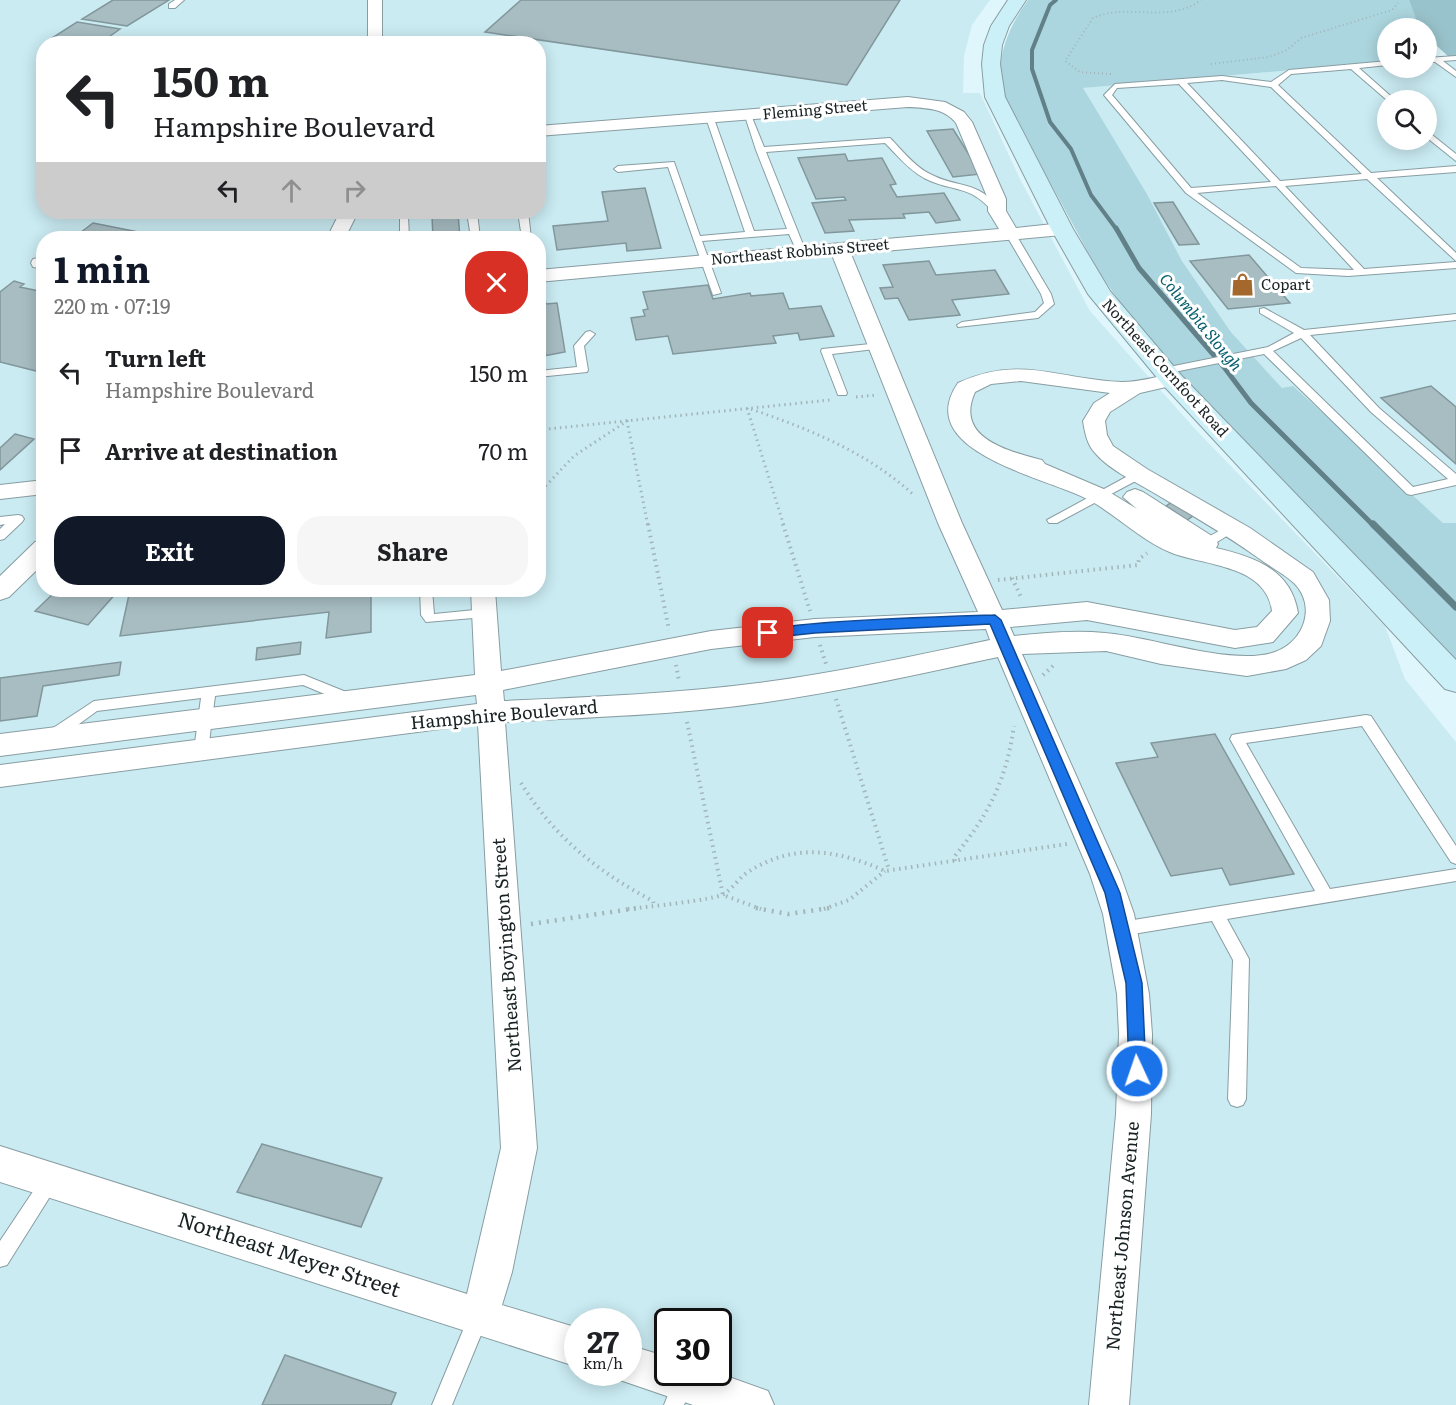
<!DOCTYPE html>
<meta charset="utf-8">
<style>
:root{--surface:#fff;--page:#f6f6f6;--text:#202124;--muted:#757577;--accent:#111827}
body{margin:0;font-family:Literata,serif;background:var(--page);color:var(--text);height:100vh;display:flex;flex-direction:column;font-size:22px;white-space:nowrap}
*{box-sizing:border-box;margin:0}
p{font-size:20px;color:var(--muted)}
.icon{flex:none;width:33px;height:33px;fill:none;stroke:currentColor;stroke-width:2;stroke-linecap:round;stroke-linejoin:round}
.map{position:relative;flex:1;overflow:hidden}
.drawer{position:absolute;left:36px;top:231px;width:510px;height:366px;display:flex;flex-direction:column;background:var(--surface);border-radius:24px;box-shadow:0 3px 15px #0003}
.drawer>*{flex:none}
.hud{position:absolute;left:36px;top:36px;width:510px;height:183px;border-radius:24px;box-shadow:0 3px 15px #0003;background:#fff;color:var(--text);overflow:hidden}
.controls{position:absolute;left:1377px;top:18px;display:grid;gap:12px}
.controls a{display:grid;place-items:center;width:60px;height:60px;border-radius:50%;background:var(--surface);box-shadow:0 3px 15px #0003;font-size:30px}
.speed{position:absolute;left:564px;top:1308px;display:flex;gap:12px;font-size:30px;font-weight:700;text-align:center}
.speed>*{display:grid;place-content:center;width:78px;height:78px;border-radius:50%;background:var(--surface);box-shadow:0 3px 15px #0003;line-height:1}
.speed small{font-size:15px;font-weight:400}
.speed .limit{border:3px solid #111;border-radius:9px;background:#fff;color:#111}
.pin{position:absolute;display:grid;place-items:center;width:51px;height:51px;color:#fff;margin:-26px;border-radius:12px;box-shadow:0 3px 9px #0006}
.me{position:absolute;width:66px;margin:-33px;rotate:357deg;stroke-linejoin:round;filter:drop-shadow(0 0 4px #0008)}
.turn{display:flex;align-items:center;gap:21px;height:126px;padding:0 18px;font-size:27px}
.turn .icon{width:78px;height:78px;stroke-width:2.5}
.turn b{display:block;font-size:42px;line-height:51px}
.lanes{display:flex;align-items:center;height:57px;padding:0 18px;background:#0003;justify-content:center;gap:30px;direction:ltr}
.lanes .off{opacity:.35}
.round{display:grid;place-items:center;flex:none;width:63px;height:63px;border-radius:24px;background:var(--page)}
.headline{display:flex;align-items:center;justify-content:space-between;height:102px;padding:0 18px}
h1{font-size:36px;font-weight:700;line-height:45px;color:var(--accent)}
.button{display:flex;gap:12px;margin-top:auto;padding:12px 18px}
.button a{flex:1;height:69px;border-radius:24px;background:var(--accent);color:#fff;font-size:24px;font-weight:700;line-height:69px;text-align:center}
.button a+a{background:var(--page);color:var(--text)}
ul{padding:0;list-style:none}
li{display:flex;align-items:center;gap:18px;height:78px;padding:0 18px}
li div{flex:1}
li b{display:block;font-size:22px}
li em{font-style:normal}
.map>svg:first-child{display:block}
</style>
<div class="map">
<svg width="1456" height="1405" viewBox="0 0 1456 1405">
<rect width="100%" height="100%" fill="#dff7fc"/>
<path fill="#caebf2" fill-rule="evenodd" d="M0 0H990L972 25 964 56 963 93H980L1020 179 1090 311 1196 430 1385 626 1405 679 1456 742V1405H0ZM44 44H538V212H44ZM44 238H538V590H44ZM578 1322H628V1372H578ZM668 1322H718V1372H668Z
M1456 55V523H1443L1282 388 1231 332 1182 261 1147 194 1082 88 1387 62 1388 68H1426L1427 59ZM1388 100H1426V140H1388Z"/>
<path fill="#acd6df" d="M1028 0H1409L1419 28H1388L1387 62 1083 88 1147 194 1182 261 1231 332 1282 388 1293 386 1443 523H1456V661L1165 357C1142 329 1117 301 1098 270 1079 237 1062 203 1043 170 1029 146 1001 108 1000 80 999 49 1011 24 1028 0Z"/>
<path fill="#99c3cc" d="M1409 0H1456V55L1449 57 1427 37 1426 28H1419Z"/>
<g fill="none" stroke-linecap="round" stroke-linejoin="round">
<path stroke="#618087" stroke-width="4" d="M1056 0 1050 5 1032 50V69L1050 122 1071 149 1091 195 1117 230"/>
<path stroke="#618087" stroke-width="5" d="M1116 228 1139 268 1224 367 1251 403 1374 526"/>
<path stroke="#618087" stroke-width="7" d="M1373 524 1456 607"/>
</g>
<path fill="#a7bdc2" stroke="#82979c" stroke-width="1.5" d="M113 0H169L127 26 82 19Z
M521 0H900L847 85 485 32Z
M77 22 120 29 99 44 52 38Z
M953 129 981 174 953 177 927 131Z
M845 154 848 161 882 158 896 184 890 185 897 197 944 193 960 220 936 223 929 212 903 214 905 218 849 220 854 231 825 233 812 203 846 200 844 197 816 199 798 158Z
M645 188 661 248 627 251 626 243 557 250 553 226 608 221 602 192Z
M1173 202 1199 244 1179 245 1154 203Z
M458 213 460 238H433L432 216Z
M93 223 153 235 149 238H107L80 233Z
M1249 255 1290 303 1228 309 1190 261Z
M929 261 936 275 995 270 1009 294 952 300 960 315 909 320 898 298 885 299 880 288 893 287 883 265Z
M14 281 24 284 20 287 44 292V373L0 362V292Z
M708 285 713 299 750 293 751 296 783 293 789 309 821 306 834 336 800 340 798 333 773 336 776 343 673 354 668 336 636 340 631 318 645 316 643 310 648 309 643 292Z
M538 300H545L546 304 557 303 565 352 538 357Z
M1431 386 1456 407V464L1381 398Z
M15 434 34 439 0 470V448Z
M1175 500 1196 514 1187 520 1166 506Z
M57 590H126L118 591 88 625 35 611Z
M130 590H371V632L326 638 329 612 120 636Z
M301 642 300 654 256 660 257 648Z
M121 662 119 675 43 686 37 716 0 721V678Z
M1215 734 1294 874 1230 885 1222 868 1171 876 1116 763 1158 757 1151 743Z
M262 1144 382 1178 361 1227 237 1192Z
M285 1355 396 1393 391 1405H262Z"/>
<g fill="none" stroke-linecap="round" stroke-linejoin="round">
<defs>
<path id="lane" d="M175 0H184L175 8H169V4Z
M1456 56V60L1443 61 1456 71V77L1435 62H1426V58Z
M1388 61V65L1359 68 1395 100 1388 101 1351 69 1291 74 1278 85 1371 173 1456 166V172L1377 178 1456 253V261L1367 179 1285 186 1364 269 1456 262V268L1348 276 1296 273 1186 193 1104 95 1115 84 1222 76 1271 82 1289 70ZM1222 80 1271 87 1362 174 1280 181 1187 83ZM1179 84 1271 182 1191 188 1112 95 1117 88ZM1276 186 1354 270 1301 268 1197 193Z
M744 113 751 115 764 147 890 138C902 150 913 165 928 173 959 190 976 178 1002 211L994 213C969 183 953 193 924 178 908 169 897 155 885 143L766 152 806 252 798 254 789 234 702 241 721 293 713 295 668 167 618 172 614 169 618 166 674 162 700 236 745 232 706 118 713 116 754 231 787 229 756 150Z
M1426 130 1456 154V161L1426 137Z
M400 212H432L427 215 408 216 409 238H376L380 235 400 234Z
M467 212H477L480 238H471Z
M518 212H528L531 238H522Z
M1007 231 1015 233 1051 294 1054 304 1038 318 958 327 957 325 962 322 1035 312 1044 303 1041 294 1005 233Z
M1264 308 1304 330 1456 314V320L1310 335 1379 408 1456 474V485L1411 495 1407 494 1264 354 1164 374 1159 371 1164 368 1268 347 1294 333 1260 313V309ZM1301 338 1371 412 1448 479 1413 487 1273 351Z
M590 331 595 334 584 346 588 370 587 372 538 377V371L577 367 574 346 586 332Z
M880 343 884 344V348L832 354 847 393 846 395H838L821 351 822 349Z
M1139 470 1145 474 1143 477 1057 523H1049L1047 520Z
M18 515 22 516 24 519 22 522 4 539 0 540V529L5 524 0 525V517Z
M1231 524 1235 525 1237 528 1235 531 1204 550H1196L1194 547 1196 544Z
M420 590H432L434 614 485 609 491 613 485 617 426 622 421 615Z
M304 675 356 696 358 700 351 705 303 685 215 696 208 750 206 754H196L194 750 201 698 97 711 57 740H47L45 736 47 732 94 701Z
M1366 715 1371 716 1456 846V864L1451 862 1362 726 1246 743 1330 889 1456 869V881L1227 919 1249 959 1246 1099 1243 1105 1237 1107 1231 1105 1228 1099 1233 960 1212 921 1121 936 1115 934 1113 929 1115 924 1121 922 1315 891 1230 739 1232 735 1237 734Z
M50 1172 56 1175 59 1181 56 1187 7 1265 0 1267V1241L44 1175Z
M478 1308 485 1311 488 1318 452 1405H432L471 1311Z
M682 1374 689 1377 692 1384 684 1405H664L675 1377Z"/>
<path id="street" d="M368 0H382V44H368Z
M908 97 945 102 964 112 972 122 1006 199V211L1016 228 1062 223 1071 229 1062 235 851 254 962 523 1002 610 1087 602 1235 630 1257 627 1272 611C1266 565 1206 566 1172 553 1145 543 1117 516 1091 501 1051 478 910 453 958 383 1021 354 1059 380 1122 382 1139 382 1155 377 1172 374L1179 376 1183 380 1179 384 1140 393 1110 412 1105 421 1107 435 1113 446 1147 469 1250 528 1313 572 1329 600 1330 621 1321 646 1306 660 1286 669 1247 676 1161 664 1106 651 1022 654 1120 874 1134 914 1149 994 1152 1034 1151 1114 1129 1405H1089L1116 1114 1119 1034 1117 994 1103 914 1090 874 998 657C919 674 840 692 760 703 676 715 590 717 505 722L537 1148 512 1272 502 1305 578 1328V1367L0 1182V1146L467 1294 501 1148 478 724 0 787V765L477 704 476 695 0 756V734L475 675 471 590H495L501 671 711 631 815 619 978 612 938 523 832 255 538 282V270L999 229 988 211V199L956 123C944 108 926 108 908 107L538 136V126ZM1021 381 1110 393 1094 403 1083 421C1085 433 1087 445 1096 454 1109 469 1132 480 1149 490 1188 513 1227 535 1264 562 1273 568 1285 575 1294 583 1317 606 1304 642 1275 652 1233 667 1150 636 1105 633 1075 630 1044 633 1014 636L1010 627 1087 620 1235 648 1273 642 1298 613C1291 569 1254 557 1216 548L1218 544 1215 538 1143 492 1135 489 1127 492 1123 497 1137 509 1106 490 1045 464 1042 460C1008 451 954 438 975 392L991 384ZM986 629 990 640C913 656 836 673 758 683 673 694 589 697 504 701L503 690 711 649 815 637Z
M340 212H358L345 238H327Z
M44 257V269L33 267 31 263 33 259Z
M44 480V494L0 499V485Z
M44 540V563L9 597 0 600V576L35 542Z
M628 1345 668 1357V1372H715L768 1391 774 1405H693L614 1378 612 1372H628Z"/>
<path id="secondary" d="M1008 0H1026L1009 26 1002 45 1000 64 1005 97 1073 229 1110 291 1181 375 1456 660V692L1445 689 1163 385 1088 294 1051 229 985 97 982 64 984 45 991 26Z"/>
</defs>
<use href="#lane" stroke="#889da2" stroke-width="2"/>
<use href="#street" stroke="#889da2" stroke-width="2"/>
<use href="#secondary" stroke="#889da2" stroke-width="2"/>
<path stroke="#a2b5b9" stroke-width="2" stroke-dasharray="1 3" stroke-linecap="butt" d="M1211 64 1269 57 1287 50 1301 38 1392 10 1398 3
M1111 74 1080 72 1065 61 1093 18C1129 2 1167 25 1201 0"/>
<path stroke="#a2b5b9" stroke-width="3" stroke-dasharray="1.5 4" stroke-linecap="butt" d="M856 397 878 395
M747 408 784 526
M751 409C811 430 867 452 915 496
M538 430 830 400
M538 494 574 456 627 421 648 526"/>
<path stroke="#a2b5b9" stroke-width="4" stroke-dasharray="1.5 4.5" stroke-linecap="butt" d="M648 524 669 630
M783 524 810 611
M1012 578 1022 599
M998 580 1138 565 1139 559 1147 553
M820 645 826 664
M676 665 679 681
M1043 675 1055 664
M836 699 889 870
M687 722 723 895 761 909
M521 783C554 837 598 872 653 901L654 905
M955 861 954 857C989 814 1006 781 1014 726
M628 909C645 907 714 900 724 894 733 888 739 878 748 872 795 842 838 850 885 871L1067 844
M824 909 849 900 885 871"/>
<path stroke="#a2b5b9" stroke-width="4.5" stroke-dasharray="2 6" stroke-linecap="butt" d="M756 908 788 914 830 908
M531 924 638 908"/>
<use href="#lane" fill="#fff" fill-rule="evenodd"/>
<use href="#street" fill="#fff" fill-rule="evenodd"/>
<use href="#secondary" fill="#ccf0f7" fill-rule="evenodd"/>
</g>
<path fill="#1a73e8" stroke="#114b97" stroke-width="1.5" d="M995 615 1001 620 1120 893 1142 983 1146 1071 1143 1077 1137 1079 1131 1077 1129 1071 1126 983 1105 893 990 624 815 633 768 638 762 633C771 621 966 616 995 615Z"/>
<defs>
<symbol id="shop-bare" viewBox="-9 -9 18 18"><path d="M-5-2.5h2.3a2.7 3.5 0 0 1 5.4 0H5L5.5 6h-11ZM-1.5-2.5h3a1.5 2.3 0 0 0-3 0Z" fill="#a5682c" stroke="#fff" stroke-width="2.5" paint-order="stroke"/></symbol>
</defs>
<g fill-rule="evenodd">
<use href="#shop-bare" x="1226" y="268" width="33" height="33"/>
</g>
<g text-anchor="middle" stroke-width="6" stroke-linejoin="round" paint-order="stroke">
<g font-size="15" fill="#192223" stroke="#fff">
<text transform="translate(815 110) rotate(-5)" y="5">Fleming Street</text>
<text transform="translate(800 252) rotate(-5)" y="5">Northeast Robbins Street</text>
<text transform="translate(1165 368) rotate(48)" y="5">Northeast Cornfoot Road</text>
</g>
<g font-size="15" fill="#192223" stroke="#fff" text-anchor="start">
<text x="1261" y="290">Copart</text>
</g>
<g font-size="16" font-style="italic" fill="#065f6d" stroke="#fff">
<text transform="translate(1201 322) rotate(51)" y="6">Columbia Slough</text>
</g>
<g font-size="18" fill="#192223" stroke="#fff">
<text transform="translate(504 715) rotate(-5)" y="6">Hampshire Boulevard</text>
<text transform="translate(507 955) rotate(-94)" y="6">Northeast Boyington Street</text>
<text transform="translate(1123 1236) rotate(-85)" y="6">Northeast Johnson Avenue</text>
</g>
<g font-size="21" fill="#192223" stroke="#fff">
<text transform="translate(289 1255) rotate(18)" y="7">Northeast Meyer Street</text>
</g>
</g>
</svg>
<div class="controls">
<a><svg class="icon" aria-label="sound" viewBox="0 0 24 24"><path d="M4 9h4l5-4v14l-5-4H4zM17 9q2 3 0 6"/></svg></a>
<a><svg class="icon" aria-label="search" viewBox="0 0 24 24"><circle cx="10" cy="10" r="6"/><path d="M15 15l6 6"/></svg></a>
</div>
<div class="speed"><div>27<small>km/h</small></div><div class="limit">30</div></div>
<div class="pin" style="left:768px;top:633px;background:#d93025"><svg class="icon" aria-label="arrive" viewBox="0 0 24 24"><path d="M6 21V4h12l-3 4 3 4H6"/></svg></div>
<svg class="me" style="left:1137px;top:1071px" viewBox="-20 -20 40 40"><circle r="17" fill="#1a73e8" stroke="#fff" stroke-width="3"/><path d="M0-11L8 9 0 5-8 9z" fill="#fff"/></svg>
<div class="hud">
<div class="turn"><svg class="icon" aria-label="left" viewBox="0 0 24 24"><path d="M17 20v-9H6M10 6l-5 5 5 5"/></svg><div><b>150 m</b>Hampshire Boulevard</div></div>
<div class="lanes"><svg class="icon" aria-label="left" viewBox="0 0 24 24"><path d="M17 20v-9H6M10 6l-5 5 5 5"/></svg><svg class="icon off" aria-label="ahead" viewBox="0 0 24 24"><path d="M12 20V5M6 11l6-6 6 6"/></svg><svg class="icon off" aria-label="right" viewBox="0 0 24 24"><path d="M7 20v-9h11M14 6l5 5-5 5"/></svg></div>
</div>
<section class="drawer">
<div class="headline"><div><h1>1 min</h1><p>220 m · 07:19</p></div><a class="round" style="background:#d93025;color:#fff"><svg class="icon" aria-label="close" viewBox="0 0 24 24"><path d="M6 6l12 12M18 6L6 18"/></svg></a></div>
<ul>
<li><svg class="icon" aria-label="left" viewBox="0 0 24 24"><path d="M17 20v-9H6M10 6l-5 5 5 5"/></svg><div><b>Turn left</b><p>Hampshire Boulevard</p></div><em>150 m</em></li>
<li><svg class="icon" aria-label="arrive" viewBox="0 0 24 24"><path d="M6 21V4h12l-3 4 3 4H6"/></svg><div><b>Arrive at destination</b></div><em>70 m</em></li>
</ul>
<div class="button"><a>Exit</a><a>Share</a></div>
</section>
</div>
